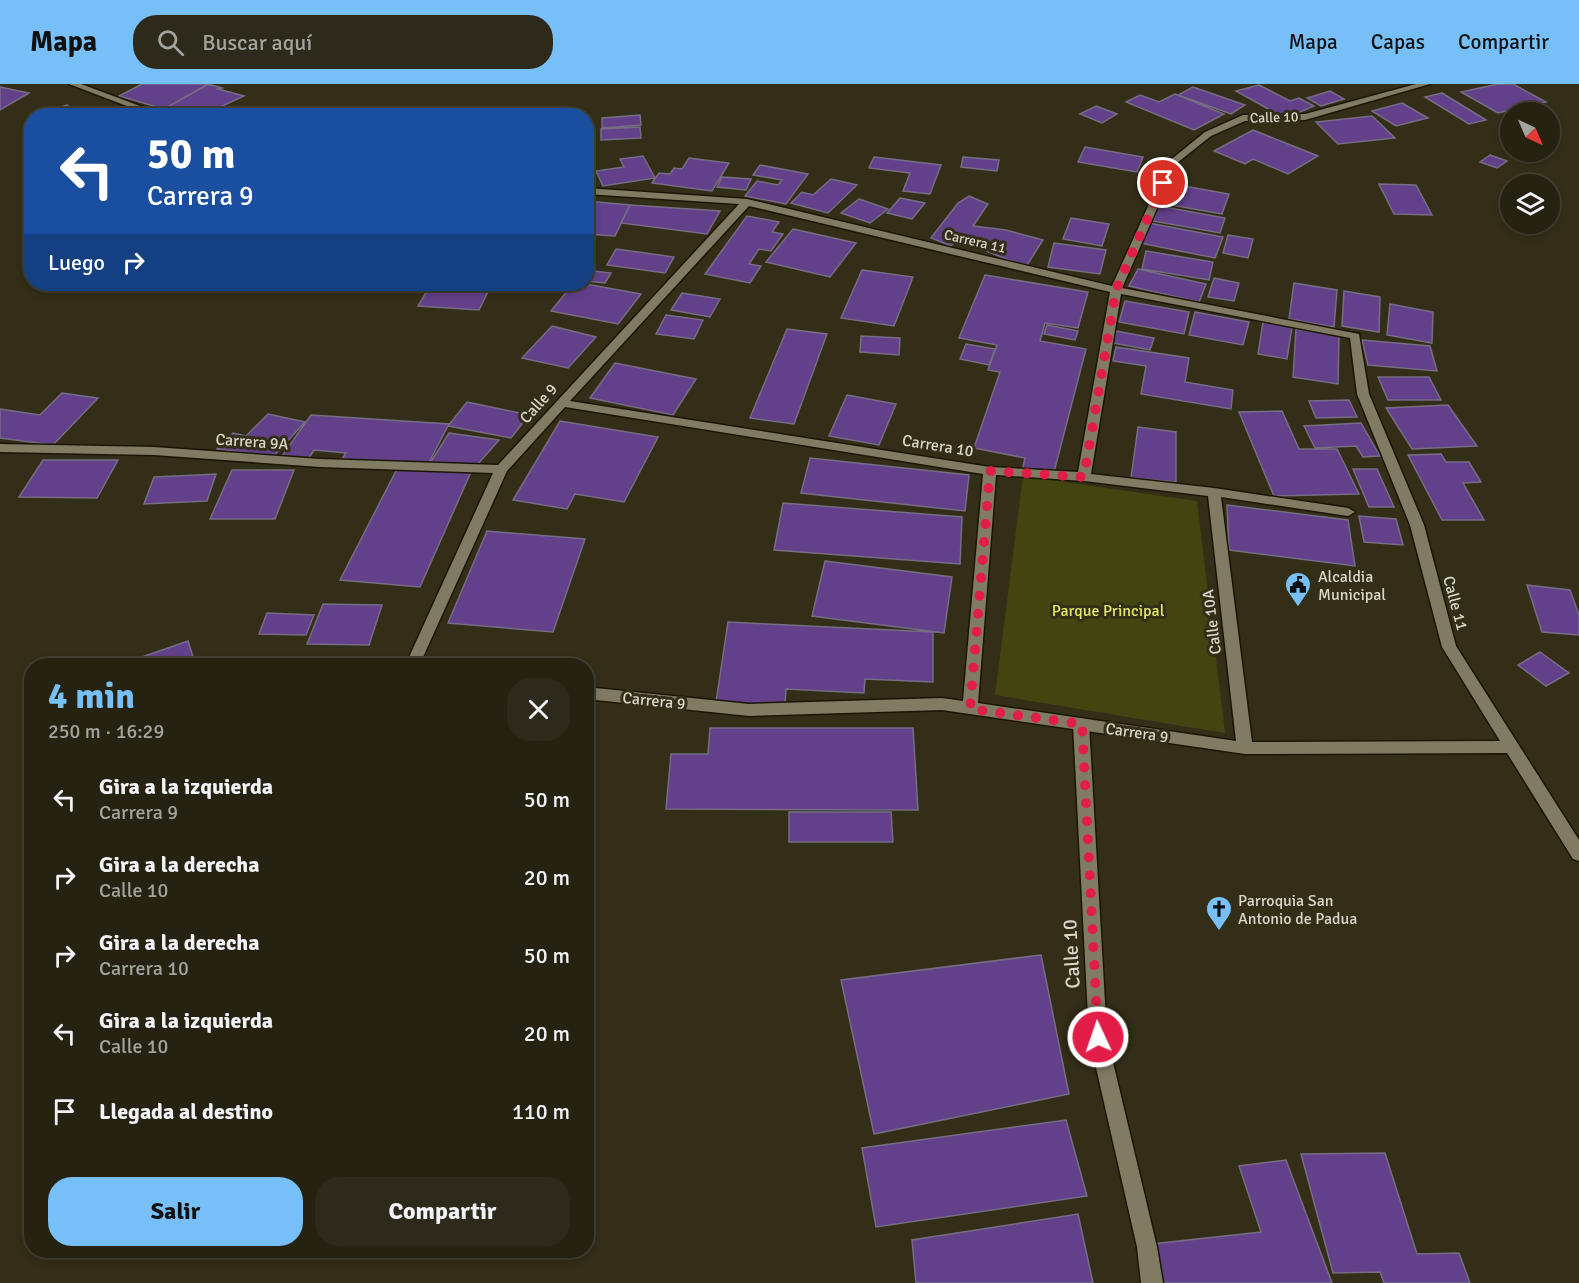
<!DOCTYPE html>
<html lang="es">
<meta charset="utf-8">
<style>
:root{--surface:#262212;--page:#2e2a1b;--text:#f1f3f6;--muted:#a4a49f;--line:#423f32;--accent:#76c0f7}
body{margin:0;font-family:Signika,sans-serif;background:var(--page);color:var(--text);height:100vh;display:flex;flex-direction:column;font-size:22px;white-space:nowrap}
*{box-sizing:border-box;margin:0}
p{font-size:20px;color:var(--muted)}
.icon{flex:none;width:33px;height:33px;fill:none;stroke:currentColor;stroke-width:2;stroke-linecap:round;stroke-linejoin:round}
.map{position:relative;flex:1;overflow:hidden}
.side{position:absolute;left:24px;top:574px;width:570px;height:600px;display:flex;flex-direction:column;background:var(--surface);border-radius:24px;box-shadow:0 3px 9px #0003,0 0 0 2px var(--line)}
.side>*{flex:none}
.hud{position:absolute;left:24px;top:24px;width:570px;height:183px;border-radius:24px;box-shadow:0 3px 9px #0003,0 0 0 2px var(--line);background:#1a4fa0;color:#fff;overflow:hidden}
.needle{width:39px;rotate:136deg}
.fabs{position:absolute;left:1500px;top:18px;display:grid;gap:12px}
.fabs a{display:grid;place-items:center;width:60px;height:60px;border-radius:50%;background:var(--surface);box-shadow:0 3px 9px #0003,0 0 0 2px var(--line);font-size:30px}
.pin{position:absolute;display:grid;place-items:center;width:51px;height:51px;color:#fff;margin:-26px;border:3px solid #fff;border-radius:50%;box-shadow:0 2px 6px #0007}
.me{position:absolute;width:66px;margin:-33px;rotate:357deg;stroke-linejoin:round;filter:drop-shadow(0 0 4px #0008)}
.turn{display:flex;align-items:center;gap:21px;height:126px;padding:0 24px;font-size:27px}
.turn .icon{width:78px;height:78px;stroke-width:2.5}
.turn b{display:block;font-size:42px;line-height:51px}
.then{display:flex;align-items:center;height:57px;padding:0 24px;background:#0003;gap:12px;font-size:22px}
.round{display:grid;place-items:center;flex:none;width:63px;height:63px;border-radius:24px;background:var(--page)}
.headline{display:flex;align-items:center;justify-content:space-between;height:102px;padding:0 24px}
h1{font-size:36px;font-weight:700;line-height:45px;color:var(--accent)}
.cta{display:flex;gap:12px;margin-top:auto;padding:12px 24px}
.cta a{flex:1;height:69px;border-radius:24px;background:var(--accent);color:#111;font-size:24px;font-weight:700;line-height:69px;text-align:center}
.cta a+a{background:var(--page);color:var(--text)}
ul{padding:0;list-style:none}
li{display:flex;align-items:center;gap:18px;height:78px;padding:0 24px}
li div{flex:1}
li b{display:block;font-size:22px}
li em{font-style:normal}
header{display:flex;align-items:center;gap:36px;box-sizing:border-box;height:84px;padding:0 30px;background:var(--accent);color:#111}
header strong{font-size:28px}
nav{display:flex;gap:33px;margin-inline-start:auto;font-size:21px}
.search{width:420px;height:54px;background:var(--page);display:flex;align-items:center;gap:15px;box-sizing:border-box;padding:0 21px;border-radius:24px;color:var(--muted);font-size:22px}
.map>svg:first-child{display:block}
</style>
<header>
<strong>Mapa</strong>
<div class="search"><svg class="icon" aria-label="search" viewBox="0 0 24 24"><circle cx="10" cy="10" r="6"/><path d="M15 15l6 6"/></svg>Buscar aquí</div>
<nav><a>Mapa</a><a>Capas</a><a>Compartir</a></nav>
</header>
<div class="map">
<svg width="1579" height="1199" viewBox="0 0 1579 1199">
<rect width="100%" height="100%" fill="#332e18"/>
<path fill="#42450f" d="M1023 392 1197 417 1225 649 995 611Z"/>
<path fill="#63408a" stroke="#766d84" stroke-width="1.5" d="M142 0H209L164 25 119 12Z
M208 0 222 4 218 5 244 12 201 32H182L164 25Z
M1498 0H1513L1546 18 1498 29 1461 8Z
M1259 1 1290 17 1299 14 1314 22 1298 29 1277 30 1236 7Z
M0 3 29 9 0 26Z
M1193 3 1245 21 1231 30 1178 11Z
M1330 7 1344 15 1321 22 1307 14Z
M1442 9 1486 36 1469 40 1425 13Z
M1175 10 1224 30 1194 46 1126 18 1140 11 1159 18Z
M1402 19 1428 34 1396 42 1372 27Z
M67 21 81 32H34Z
M1096 22 1117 30 1102 39 1080 30Z
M640 31 641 41 602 44V34Z
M1372 32 1395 54 1338 60 1316 38Z
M640 43 641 54 601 56V45Z
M1253 46 1318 72 1288 90 1253 75 1245 80 1214 67Z
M1085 63 1143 73 1137 88 1078 78Z
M1490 71 1507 77 1497 84 1480 78Z
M643 72 655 94 603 102 596 87 624 83 620 75Z
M874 73 941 81 930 110 903 107 910 89 869 84Z
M963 73 999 76 997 87 961 83Z
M689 74 729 79 712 107 652 99 659 89 670 90 674 84 682 85Z
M760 81 808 90 786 120 745 112 757 97 778 101 782 96 753 91Z
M722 93 751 95 746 106 717 103Z
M831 95 857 101 828 129 791 119 802 108 813 111Z
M1173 100 1229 110 1222 130 1165 120Z
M1379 100 1416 101 1432 131 1394 130Z
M969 112 988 120 973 142 1006 146 1043 156 1029 178 1027 181 1011 177 959 156 951 162 931 154 958 119Z
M900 114 925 119 912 135 887 129Z
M859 115 888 125 870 139 841 129Z
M586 117 630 121 615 152 586 150Z
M630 121 720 127 707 150 621 139Z
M1159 122 1225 134 1220 149 1153 137Z
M747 132 779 138 772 148 783 150 771 167 759 165 749 180 761 182 750 199 705 190Z
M1071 134 1109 140 1102 162 1063 155Z
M1149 139 1223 153 1215 174 1140 159Z
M793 145 856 159 830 193 766 178Z
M1228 151 1253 155 1248 174 1223 169Z
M1054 159 1106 166 1100 190 1048 183Z
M616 165 674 173 665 189 607 181Z
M1146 167 1213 178 1209 196 1142 185Z
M1138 185 1206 200 1199 218 1129 202Z
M586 186 611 189 605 199 586 197Z
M862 186 913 193 894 242 841 234Z
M985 191 1088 208 1078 244 1045 239 1040 257 1086 265 1054 388 1022 387 1025 374 974 364 1000 288 988 286 997 261 959 254Z
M1214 194 1239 199 1234 217 1208 213Z
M1294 199 1337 206 1334 243 1289 235Z
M431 200H492L479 226 418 222Z
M573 200H586L641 210 618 240 551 227Z
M1344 207 1380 213 1379 248 1342 242Z
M682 209 720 215 710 233 671 226Z
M1125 217 1189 228 1184 250 1119 238Z
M1390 220 1433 228 1432 259 1387 251Z
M1195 228 1249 238 1243 261 1189 251Z
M666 231 703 236 694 255 656 250Z
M1263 238 1292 243 1287 275 1258 270Z
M1047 241 1078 247 1075 256 1044 250Z
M552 242 596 253 568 284 522 274Z
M787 245 827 250 794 340 750 334Z
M1296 245 1339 252 1338 300 1293 293Z
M1116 247 1154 254 1150 266 1113 259Z
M861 252 900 254 899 271 860 268Z
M1362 256 1430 262 1437 287 1368 281Z
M966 260 995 265 989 281 960 275Z
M1116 263 1189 274 1185 298 1233 306 1231 325 1141 310 1146 282 1113 277Z
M615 279 696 295 673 331 590 314Z
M1378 293H1429L1441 316H1388Z
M62 309 98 314 53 361 0 354V325L40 331Z
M847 311 896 320 879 361 829 352Z
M1349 316 1357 333 1316 334 1309 317Z
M467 318 529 331 511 354 448 342Z
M1448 321 1477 362 1412 365 1386 324Z
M1282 327 1299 365H1337L1359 410 1274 412 1239 328Z
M268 330 305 338 274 372 217 365 233 349 246 352Z
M311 331 449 340 427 382 342 375 346 369 314 366 309 374 282 372Z
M560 337 658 353 624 418 575 410 567 425 513 416Z
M1361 339 1380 372 1363 373 1356 362 1315 364 1304 342Z
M1138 343 1176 348V398L1131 394Z
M449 349 499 356 477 381 430 379Z
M1441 370 1446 378H1469L1481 398 1463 399 1484 436H1442L1408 371Z
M810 374 969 391 965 427 801 409Z
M43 376H118L97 414 19 413Z
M398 383 471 388 420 503 340 496Z
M1353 385H1377L1394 423H1369Z
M232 386H294L275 435H210Z
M216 390 207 417 144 420 154 393Z
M783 419 962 433 960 480 774 466Z
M1227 421 1348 436 1355 482 1229 466Z
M1359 432 1396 435 1403 461 1364 458Z
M487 447 585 455 553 548 448 539Z
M825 477 952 493 944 549 812 532Z
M1527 501 1570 506 1579 531V551L1542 548Z
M323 520 382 521 369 561 307 560Z
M267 529 314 531 306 551 259 550Z
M728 538 933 548V598L865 595 864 609 786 605 785 621 716 618Z
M188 557 196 582H116Z
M1540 568 1569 589 1546 602 1518 581Z
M303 573 302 582H247V581Z
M710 644H913L918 726 666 725 671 670H708Z
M789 728H891L893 758H789Z
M1041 871 1069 1010 874 1050 841 896Z
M1066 1036 1087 1112 876 1143 862 1064Z
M1385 1069 1417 1170 1459 1169 1470 1199H1384L1380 1188 1333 1189 1301 1070Z
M1286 1076 1332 1199H1163L1152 1160 1261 1148 1239 1082Z
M1078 1130 1093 1199H916L912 1156Z"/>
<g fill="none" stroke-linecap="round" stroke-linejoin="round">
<defs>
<path id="minor" d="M69 0H81L167 32H153Z
M1416 0H1430L1305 36 1245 37 1211 52 1177 79 1122 204 1359 250 1369 310 1424 441 1456 562 1579 756V777L1573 775 1507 669 1245 670 942 626 749 632 586 615V603L749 620 942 614 963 617 983 390 565 323 507 387 419 582H405L493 389 320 383 154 371 0 368V360L154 363 320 375 498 381 739 120 586 110V104L747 115 1112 202 1168 78 1205 48 1243 31 1305 30ZM749 122 1110 208 1078 388 990 383 570 317ZM1121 210 1350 254 1357 310 1410 441 1442 563 1500 657 1252 658 1221 413 1348 432 1355 428 1348 424 1214 404 1091 390ZM996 391 1084 397 1208 412 1236 657 978 619Z"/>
<path id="tertiary" d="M1081 634 1086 636 1089 640 1107 953 1157 1163 1163 1199H1141L1137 1163 1089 953 1073 640 1076 636Z"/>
</defs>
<use href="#minor" stroke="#1b1603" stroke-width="3"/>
<use href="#tertiary" stroke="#1b1603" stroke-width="3"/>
<use href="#minor" fill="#807b63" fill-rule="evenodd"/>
<use href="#tertiary" fill="#807b63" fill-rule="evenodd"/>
</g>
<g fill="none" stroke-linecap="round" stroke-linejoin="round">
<path stroke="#e11d48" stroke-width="10" stroke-dasharray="0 18" d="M1098 953 1082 640 970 625 990 387 1084 393 1116 206 1163 99"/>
</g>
<defs>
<symbol id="civic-pin" viewBox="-11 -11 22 30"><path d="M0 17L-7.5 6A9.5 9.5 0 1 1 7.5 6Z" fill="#76c0f7" stroke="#332e18"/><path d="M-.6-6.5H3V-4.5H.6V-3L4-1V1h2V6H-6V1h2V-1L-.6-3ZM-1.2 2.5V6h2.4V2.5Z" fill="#111"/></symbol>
<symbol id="church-pin" viewBox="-11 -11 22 30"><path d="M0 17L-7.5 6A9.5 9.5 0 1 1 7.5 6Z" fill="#76c0f7" stroke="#332e18"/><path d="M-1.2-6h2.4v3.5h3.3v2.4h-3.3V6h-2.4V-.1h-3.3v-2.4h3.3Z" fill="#111"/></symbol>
</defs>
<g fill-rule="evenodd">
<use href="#civic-pin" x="1283" y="486" width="30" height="40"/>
<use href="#church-pin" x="1204" y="810" width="30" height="40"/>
</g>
<g text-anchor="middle" stroke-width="6" stroke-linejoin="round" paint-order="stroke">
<g font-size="14" fill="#dad7ca" stroke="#332e18">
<text transform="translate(1274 33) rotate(-2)" y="5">Calle 10</text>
<text transform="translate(975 157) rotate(13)" y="5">Carrera 11</text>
</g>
<g font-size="16" fill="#dad7ca" stroke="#332e18">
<text transform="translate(538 319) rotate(-48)" y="6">Calle 9</text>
<text transform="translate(252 357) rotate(4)" y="6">Carrera 9A</text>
<text transform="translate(938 361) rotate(9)" y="6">Carrera 10</text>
<text transform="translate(1456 519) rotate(75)" y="6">Calle 11</text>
<text transform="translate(1211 538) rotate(-97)" y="6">Calle 10A</text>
<text transform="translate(654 616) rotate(6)" y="6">Carrera 9</text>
<text transform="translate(1137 648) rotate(8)" y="6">Carrera 9</text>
</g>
<g font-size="16" fill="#dad7ca" stroke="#332e18" text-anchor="start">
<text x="1318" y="498">Alcaldia<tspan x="1318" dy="18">Municipal</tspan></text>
<text x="1238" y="822">Parroquia San<tspan x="1238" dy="18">Antonio de Padua</tspan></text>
</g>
<g font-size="16" fill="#e3ea69" stroke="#332e18">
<text x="1108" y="532">Parque Principal</text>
</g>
<g font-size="20" fill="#dad7ca" stroke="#332e18">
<text transform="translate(1071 870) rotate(-93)" y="7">Calle 10</text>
</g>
</g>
</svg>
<div class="fabs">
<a><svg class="needle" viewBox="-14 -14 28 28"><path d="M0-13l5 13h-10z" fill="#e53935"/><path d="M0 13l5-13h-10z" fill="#a4a49f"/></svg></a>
<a><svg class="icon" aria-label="layers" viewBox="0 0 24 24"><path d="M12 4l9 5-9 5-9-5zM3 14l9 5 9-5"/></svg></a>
</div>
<div class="pin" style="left:1163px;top:99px;background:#d93025"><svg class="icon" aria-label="arrive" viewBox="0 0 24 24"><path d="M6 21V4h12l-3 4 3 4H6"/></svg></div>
<svg class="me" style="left:1098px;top:953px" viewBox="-20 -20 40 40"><circle r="17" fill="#e11d48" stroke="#fff" stroke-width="3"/><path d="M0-11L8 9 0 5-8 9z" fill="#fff"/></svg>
<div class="hud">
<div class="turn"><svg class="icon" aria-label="left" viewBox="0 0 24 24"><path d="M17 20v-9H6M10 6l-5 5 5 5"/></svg><div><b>50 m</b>Carrera 9</div></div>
<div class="then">Luego<svg class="icon" aria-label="right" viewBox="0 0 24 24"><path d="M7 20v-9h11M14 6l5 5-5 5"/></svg></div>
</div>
<section class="side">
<div class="headline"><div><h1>4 min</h1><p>250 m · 16:29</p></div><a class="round"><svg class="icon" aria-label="close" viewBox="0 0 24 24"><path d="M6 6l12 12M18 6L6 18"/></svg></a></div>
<ul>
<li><svg class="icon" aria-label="left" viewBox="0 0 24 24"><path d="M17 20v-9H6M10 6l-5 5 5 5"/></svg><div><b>Gira a la izquierda</b><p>Carrera 9</p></div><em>50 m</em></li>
<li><svg class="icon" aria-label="right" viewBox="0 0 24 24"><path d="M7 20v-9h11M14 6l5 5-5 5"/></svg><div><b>Gira a la derecha</b><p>Calle 10</p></div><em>20 m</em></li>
<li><svg class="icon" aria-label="right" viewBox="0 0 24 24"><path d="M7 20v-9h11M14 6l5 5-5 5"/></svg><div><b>Gira a la derecha</b><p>Carrera 10</p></div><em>50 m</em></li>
<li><svg class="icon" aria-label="left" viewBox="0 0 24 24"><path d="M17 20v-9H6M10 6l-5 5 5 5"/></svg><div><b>Gira a la izquierda</b><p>Calle 10</p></div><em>20 m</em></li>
<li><svg class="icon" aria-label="arrive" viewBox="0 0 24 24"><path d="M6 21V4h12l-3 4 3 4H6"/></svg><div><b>Llegada al destino</b></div><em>110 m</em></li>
</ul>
<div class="cta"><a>Salir</a><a>Compartir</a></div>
</section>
</div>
